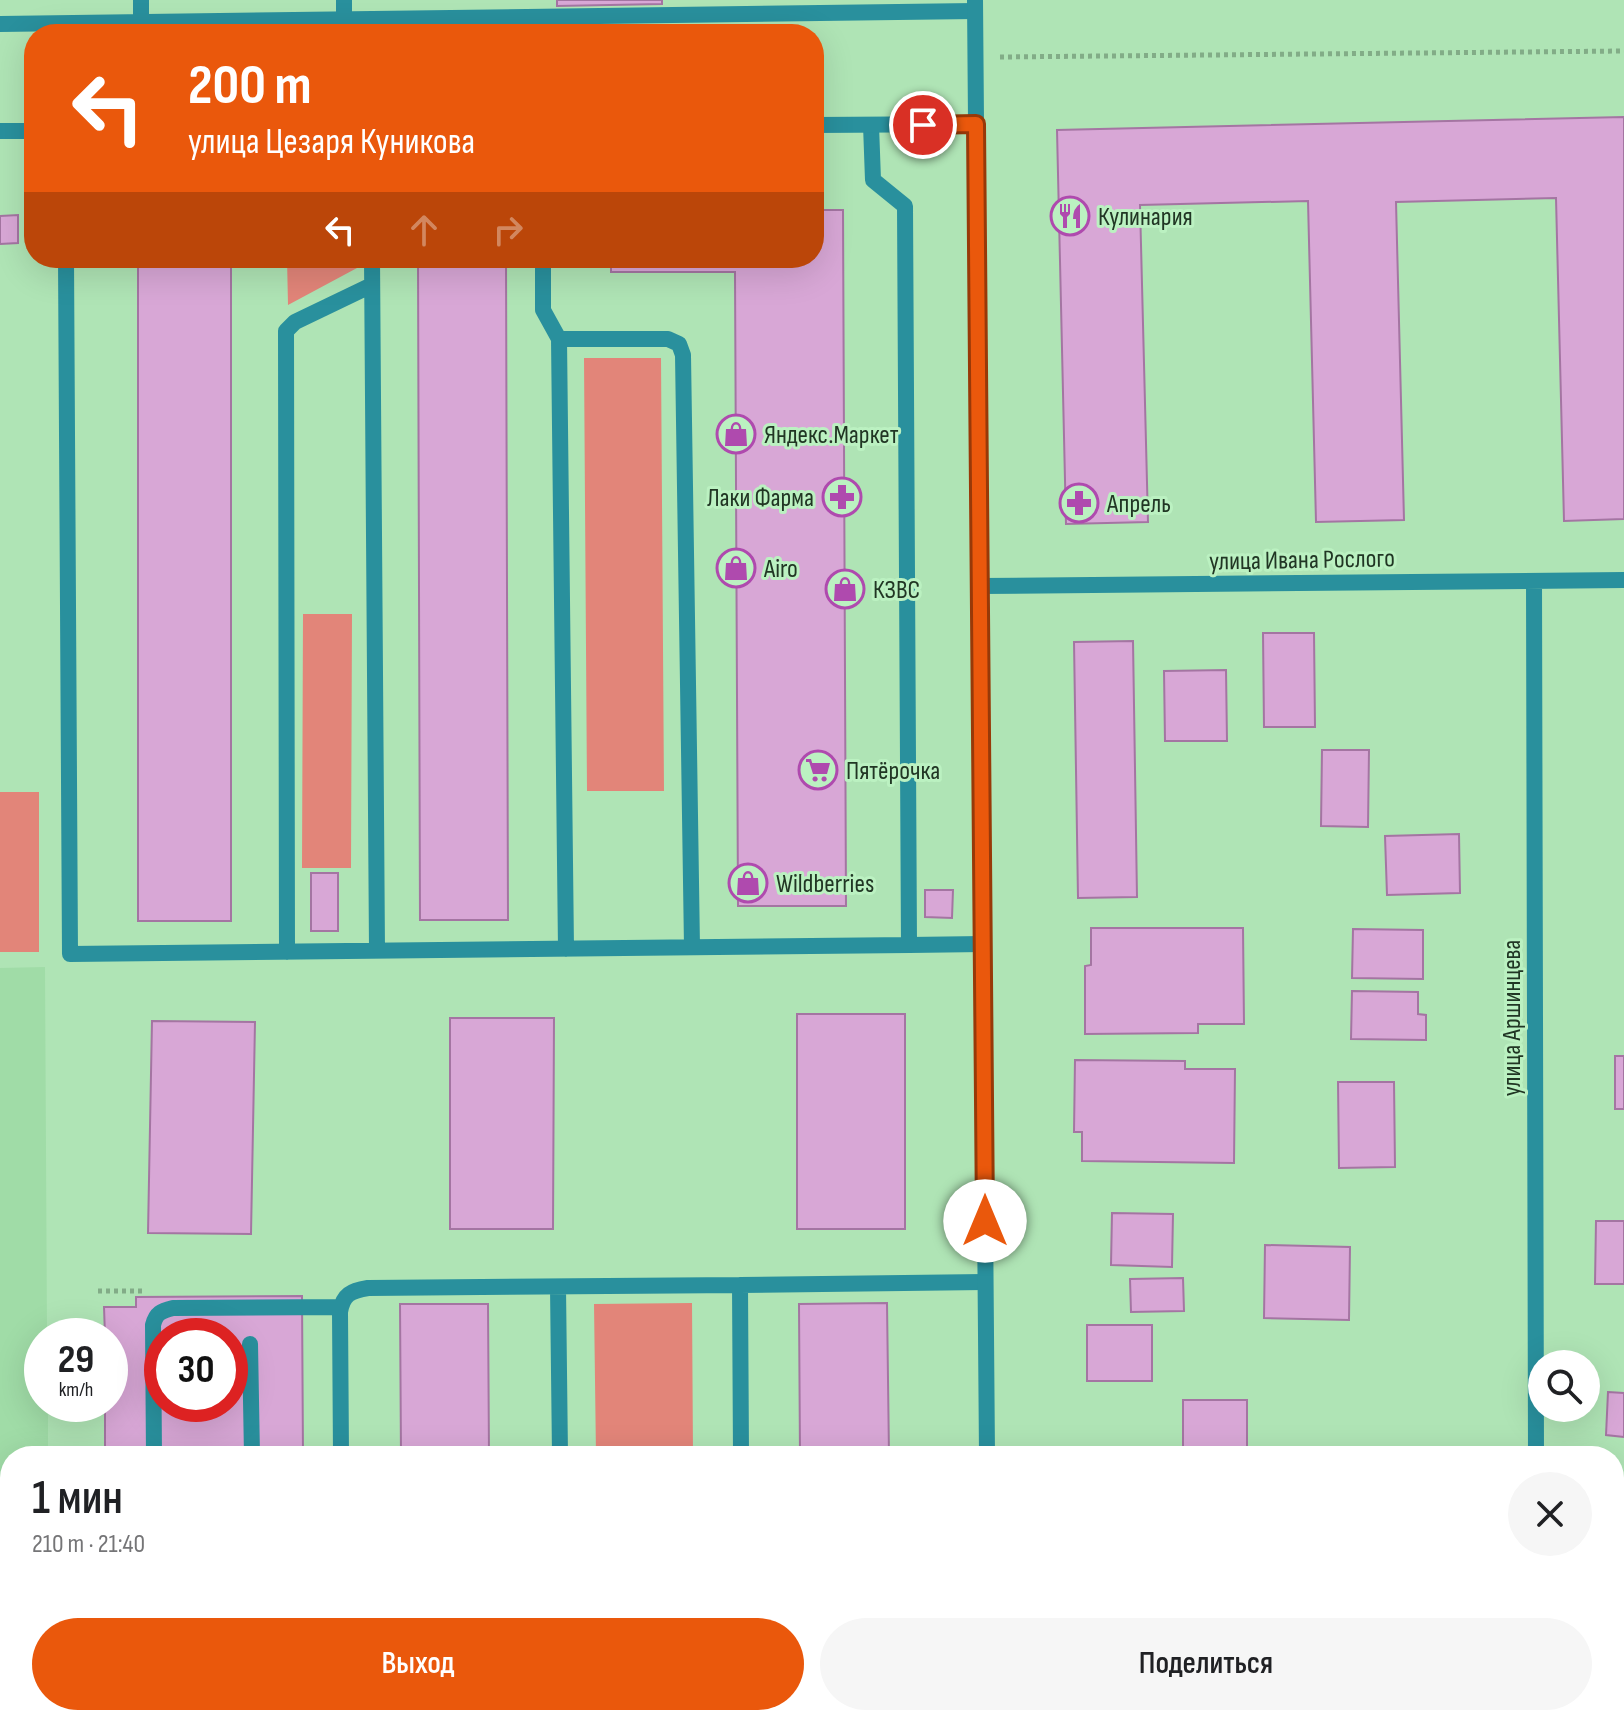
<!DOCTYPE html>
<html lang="ru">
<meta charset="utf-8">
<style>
:root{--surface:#fff;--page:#f6f6f6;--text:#202124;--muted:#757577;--accent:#ea580c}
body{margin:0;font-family:"Sofia Sans Condensed",sans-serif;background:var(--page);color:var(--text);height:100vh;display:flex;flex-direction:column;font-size:30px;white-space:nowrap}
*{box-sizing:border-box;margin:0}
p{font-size:26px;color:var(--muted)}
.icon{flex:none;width:44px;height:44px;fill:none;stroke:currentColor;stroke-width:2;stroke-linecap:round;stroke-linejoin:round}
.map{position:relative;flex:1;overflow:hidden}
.drawer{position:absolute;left:0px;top:1446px;width:1624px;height:280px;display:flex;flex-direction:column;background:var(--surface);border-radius:32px 32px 0 0;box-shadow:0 8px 32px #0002}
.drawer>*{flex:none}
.guide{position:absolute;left:24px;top:24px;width:800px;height:244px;border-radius:32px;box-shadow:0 8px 32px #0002;background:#ea580c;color:#fff;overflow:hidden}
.tools{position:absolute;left:1528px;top:1350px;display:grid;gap:16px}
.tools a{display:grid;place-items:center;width:72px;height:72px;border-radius:50%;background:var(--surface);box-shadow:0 8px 32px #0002;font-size:40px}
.speed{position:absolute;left:24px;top:1318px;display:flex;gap:16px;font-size:40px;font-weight:700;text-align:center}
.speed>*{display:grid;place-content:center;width:104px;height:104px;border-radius:50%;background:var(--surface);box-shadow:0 8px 32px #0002;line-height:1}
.speed small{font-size:20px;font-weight:400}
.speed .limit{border:12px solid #d22;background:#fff;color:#111}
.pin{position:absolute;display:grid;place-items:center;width:68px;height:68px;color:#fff;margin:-34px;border:4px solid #fff;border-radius:50%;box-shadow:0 2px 8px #0007}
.me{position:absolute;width:88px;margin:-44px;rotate:0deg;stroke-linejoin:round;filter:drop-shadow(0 0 6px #0008)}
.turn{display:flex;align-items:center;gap:28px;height:168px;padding:0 32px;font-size:36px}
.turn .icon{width:104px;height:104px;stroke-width:2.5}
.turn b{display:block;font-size:56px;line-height:68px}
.lanes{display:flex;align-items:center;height:76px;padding:0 32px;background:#0003;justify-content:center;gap:40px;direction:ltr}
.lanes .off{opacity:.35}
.round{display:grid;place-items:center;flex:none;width:84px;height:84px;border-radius:42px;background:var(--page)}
.summary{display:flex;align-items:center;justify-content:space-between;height:136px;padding:0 32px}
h1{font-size:48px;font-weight:600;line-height:60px}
.primary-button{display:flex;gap:16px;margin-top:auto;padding:16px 32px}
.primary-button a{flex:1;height:92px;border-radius:48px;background:var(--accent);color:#fff;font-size:32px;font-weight:600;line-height:92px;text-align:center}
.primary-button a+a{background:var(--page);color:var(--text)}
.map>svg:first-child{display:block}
</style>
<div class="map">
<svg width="1624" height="1726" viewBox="0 0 1624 1726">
<rect width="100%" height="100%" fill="#afe4b5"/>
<path fill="#a0dca7" d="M45 967 47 1336H42V1404H48V1456H10V1716H50V1726H0V968Z"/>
<path fill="#e28579" d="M287 258H357V268L288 305Z
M584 358H661L664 791H587Z
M303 614H352L351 868H302Z
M0 792H39V952H0Z
M692 1303 693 1456H596L594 1304Z
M79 1716H178L168 1726H79Z"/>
<path fill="#d8a7d6" stroke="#a475a2" stroke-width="2" fill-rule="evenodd" d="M557 0H662V4L557 6Z
M1624 117V519L1564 521 1556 198 1396 202 1404 520 1316 522 1308 201 1140 205 1148 522 1066 524 1057 130Z
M814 210H843L846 906H738L735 272H611V258H814Z
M18 215V243L0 244V216Z
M138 258H231V921H138Z
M418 258H506L508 920H420Z
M1263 633H1314L1315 727H1264Z
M1133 641 1137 897 1078 898 1074 642Z
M1226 670 1227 741H1165L1164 671Z
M1322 750H1369L1368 827 1321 826Z
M1459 834 1460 893 1387 895 1385 836Z
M311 873H338V931H311Z
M925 890H953L952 918 925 917Z
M1091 928H1243L1244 1024H1198V1033L1085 1034V966L1091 965Z
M1353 929 1423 930V979L1352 978Z
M1352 991 1418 992V1014L1426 1015V1040L1351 1039Z
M797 1014H905V1229H797Z
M450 1018H554L553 1229H450Z
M152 1021 255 1022 251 1234 148 1233Z
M1615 1056H1624V1109H1615Z
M1075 1060 1185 1061V1069H1235L1234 1163 1082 1161V1132H1074Z
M1338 1082H1394L1395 1167 1339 1168Z
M1112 1213 1173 1214 1172 1267 1111 1265Z
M1596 1221H1624V1284H1595Z
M1265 1245 1350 1247 1349 1320 1264 1318Z
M1183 1278 1184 1311 1131 1312 1130 1279Z
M302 1296 303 1456H105V1404H110V1336H105L104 1307H136V1297ZM162 1336H230V1404H162Z
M887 1303 889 1456H800L799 1304Z
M400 1304H488L489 1456H401Z
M1087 1325H1152V1381H1087Z
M1608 1392 1624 1393V1437L1606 1435Z
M1183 1400H1247V1455H1183Z
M1616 1662H1624V1718H1616Z
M405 1716H492V1726H405Z"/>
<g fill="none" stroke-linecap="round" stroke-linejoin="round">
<path stroke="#82ac87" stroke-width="5" stroke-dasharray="4 4" stroke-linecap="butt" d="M1000 57 1624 51
M98 1291H146"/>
<path stroke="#29909d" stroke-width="16" d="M141 0V22
M344 0V20
M0 24 975 11
M66 258 70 954 909 945 905 206 873 180 871 125
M372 258 377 950
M543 258V310L559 339 566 949
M559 339H668L679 344 683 355 692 947
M909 945 983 944
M287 952 286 331 295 322 372 285
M558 1287 560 1456
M250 1344 252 1456
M154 1456 153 1325C156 1313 161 1311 173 1308L341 1307
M341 1456 340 1312C343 1294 351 1291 368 1288L740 1285
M741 1456 740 1285 985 1282
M223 1716V1726
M344 1716V1726
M554 1716V1726"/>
<path stroke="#29909d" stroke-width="16" d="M975 0 987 1456
M814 125 976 124
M0 131H34
M1534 581 1536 1456
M980 586 1624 580
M989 1716V1726
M1536 1716V1726"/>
</g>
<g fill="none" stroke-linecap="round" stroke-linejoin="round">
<defs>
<path id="route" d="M923 125 976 124 985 1221"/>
</defs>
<use href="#route" stroke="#983908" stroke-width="20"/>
<use href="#route" stroke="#ea580c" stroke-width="14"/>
</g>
<defs>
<symbol id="restaurant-ring" viewBox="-11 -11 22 22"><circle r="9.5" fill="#bbf1c1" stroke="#af4aae" stroke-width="1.5"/><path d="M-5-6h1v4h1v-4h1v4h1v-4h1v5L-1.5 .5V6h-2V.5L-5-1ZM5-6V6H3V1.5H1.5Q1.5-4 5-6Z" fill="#af4aae"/></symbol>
<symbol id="shop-ring" viewBox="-11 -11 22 22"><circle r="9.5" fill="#bbf1c1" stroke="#af4aae" stroke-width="1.5"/><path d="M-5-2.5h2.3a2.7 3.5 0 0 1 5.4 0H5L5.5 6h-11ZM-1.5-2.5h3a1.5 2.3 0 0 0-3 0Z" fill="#af4aae"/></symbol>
<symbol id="pharmacy-ring" viewBox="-11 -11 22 22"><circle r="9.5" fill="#bbf1c1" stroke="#af4aae" stroke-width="1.5"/><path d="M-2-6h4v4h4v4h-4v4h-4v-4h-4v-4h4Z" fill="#af4aae"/></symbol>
<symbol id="supermarket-ring" viewBox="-11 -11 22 22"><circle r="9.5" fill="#bbf1c1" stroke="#af4aae" stroke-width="1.5"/><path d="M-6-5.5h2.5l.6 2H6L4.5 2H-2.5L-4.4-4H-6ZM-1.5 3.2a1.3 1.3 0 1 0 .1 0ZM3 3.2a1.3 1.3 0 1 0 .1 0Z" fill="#af4aae"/></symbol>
</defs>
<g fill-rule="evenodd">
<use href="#restaurant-ring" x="1048" y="194" width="44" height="44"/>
<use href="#shop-ring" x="714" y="412" width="44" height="44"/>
<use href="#pharmacy-ring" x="820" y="475" width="44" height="44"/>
<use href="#pharmacy-ring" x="1057" y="481" width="44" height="44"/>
<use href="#shop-ring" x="714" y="546" width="44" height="44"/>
<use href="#shop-ring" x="823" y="567" width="44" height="44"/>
<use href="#supermarket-ring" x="796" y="748" width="44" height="44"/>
<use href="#shop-ring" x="726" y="861" width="44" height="44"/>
</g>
<g text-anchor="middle" stroke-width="6" stroke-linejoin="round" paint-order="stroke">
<g font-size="26" fill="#213624" stroke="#bbf1c1" text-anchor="start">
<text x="1098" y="225">Кулинария</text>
<text x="764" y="443">Яндекс.Маркет</text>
<text x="814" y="506" text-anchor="end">Лаки Фарма</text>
<text x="1107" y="512">Апрель</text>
<text x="764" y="577">Airo</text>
<text x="873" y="598">КЗВС</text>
<text x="846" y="779">Пятёрочка</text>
<text x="776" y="892">Wildberries</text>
</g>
<g font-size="26" fill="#213624" stroke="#bbf1c1">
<text transform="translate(1302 559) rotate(-1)" y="9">улица Ивана Рослого</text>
<text transform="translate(1511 1018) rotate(-90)" y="9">улица Аршинцева</text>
</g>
</g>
</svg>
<div class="tools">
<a><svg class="icon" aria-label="search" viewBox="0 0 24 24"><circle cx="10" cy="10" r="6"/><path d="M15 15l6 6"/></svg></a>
</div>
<div class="speed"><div>29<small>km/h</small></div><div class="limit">30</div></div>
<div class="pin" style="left:923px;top:125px;background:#d93025"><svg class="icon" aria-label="arrive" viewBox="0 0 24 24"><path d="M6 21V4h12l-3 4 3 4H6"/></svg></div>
<svg class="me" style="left:985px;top:1221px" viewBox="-20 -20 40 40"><circle r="19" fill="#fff"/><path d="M0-13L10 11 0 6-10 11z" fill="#ea580c"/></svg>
<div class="guide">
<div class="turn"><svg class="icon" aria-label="left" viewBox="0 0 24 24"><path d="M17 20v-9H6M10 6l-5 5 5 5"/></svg><div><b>200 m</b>улица Цезаря Куникова</div></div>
<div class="lanes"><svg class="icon" aria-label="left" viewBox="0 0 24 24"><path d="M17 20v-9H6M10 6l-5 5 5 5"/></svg><svg class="icon off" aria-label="ahead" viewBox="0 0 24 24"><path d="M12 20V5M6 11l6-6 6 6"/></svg><svg class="icon off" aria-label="right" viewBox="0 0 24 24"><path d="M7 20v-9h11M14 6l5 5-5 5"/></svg></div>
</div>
<section class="drawer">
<div class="summary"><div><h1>1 мин</h1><p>210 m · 21:40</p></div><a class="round"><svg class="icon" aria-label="close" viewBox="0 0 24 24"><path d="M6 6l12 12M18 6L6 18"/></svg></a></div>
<div class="primary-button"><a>Выход</a><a>Поделиться</a></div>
</section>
</div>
